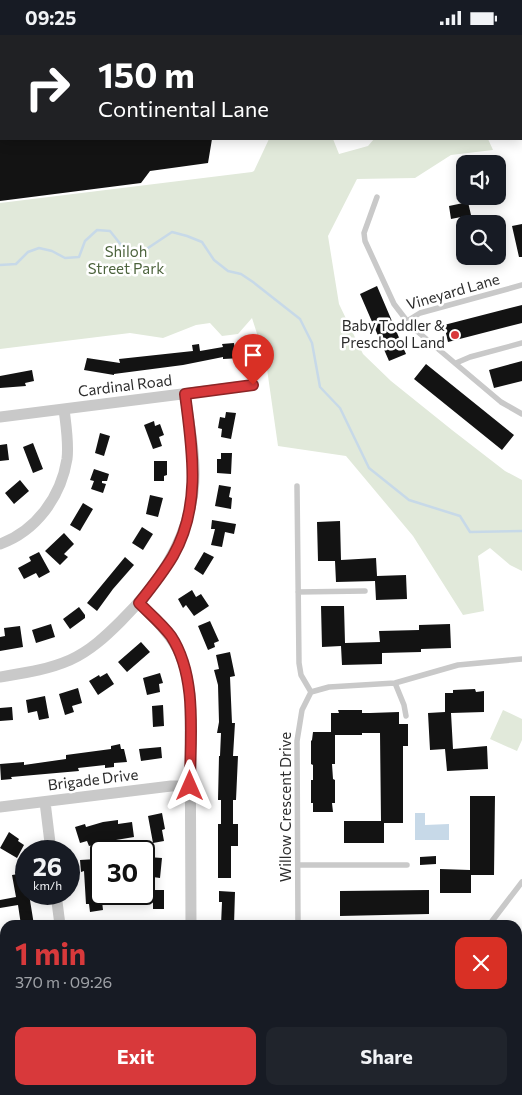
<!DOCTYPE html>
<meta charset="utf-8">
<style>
:root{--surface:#171b24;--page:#20242c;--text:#f1f3f6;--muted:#9ea1a6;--accent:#d8393b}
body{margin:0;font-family:Commissioner,sans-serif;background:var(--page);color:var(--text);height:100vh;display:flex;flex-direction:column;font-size:19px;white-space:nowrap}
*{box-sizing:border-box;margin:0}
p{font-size:16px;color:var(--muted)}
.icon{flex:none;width:28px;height:28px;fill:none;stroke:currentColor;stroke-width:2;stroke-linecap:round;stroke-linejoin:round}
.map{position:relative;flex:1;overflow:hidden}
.details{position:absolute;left:0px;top:885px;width:522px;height:175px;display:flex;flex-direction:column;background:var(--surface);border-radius:15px 15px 0 0;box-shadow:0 2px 12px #0003}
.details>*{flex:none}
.top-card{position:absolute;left:0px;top:0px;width:522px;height:105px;box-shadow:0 2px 12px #0003;background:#202124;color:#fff;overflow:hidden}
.buttons{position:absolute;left:456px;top:120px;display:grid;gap:10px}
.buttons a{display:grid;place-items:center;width:50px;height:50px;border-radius:10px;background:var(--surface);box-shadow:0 2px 12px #0003;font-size:25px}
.speed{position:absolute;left:15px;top:805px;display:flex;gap:10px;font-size:25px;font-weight:700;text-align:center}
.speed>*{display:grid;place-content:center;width:65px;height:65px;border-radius:50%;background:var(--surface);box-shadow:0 2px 12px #0003;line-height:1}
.speed small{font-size:12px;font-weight:400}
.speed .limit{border:2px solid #111;border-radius:8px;background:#fff;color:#111}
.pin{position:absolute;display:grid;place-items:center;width:42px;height:42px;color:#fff;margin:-51px -21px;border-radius:50% 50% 50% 0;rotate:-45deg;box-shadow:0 0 5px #0007}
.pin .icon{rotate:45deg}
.me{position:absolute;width:55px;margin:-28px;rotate:0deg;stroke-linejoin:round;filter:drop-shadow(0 0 4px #0008)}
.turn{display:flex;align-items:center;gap:18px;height:105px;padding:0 15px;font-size:22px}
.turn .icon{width:65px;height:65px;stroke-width:2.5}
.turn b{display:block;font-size:35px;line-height:42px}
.round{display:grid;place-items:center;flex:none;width:52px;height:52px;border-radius:10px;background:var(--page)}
.overview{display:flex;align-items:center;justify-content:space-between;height:85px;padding:0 15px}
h1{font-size:30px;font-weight:700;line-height:38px;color:var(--accent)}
.primary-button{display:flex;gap:10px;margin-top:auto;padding:10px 15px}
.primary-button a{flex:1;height:58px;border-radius:10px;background:var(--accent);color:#fff;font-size:20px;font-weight:700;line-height:58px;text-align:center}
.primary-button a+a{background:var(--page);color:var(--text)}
.status{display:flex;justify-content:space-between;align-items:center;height:35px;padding:0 25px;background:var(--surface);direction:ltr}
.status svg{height:14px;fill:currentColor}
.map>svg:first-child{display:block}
</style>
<div class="status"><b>09:25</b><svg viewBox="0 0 49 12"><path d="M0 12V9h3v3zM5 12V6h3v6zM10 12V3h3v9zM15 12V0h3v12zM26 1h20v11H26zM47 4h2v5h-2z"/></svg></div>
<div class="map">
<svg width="522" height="1060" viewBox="0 0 522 1060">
<rect width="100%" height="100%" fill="#fff"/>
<path fill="#e1e9da" d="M269 104H333L339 119 368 111 374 104H488L493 115 451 120 415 143 357 144 328 201 339 269 363 319 391 346 452 395 505 436 522 445V536L510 530 490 513 478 521 484 576 463 580 413 501 346 421 278 411 266 327 252 283 238 299 222 301 210 288 196 290 163 303 130 298 0 314V168L252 137 254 136Z
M503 675 522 684V705L517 716 490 704Z"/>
<path fill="#c7d9e8" d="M415 778H425V790L449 789V805H415Z"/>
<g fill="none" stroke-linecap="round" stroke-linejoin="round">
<path stroke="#c7d9e8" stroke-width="2.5" d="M0 230 16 229 28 217 39 213 52 216 65 223 79 222 85 206 97 195 110 196 122 211 132 217 145 215 172 197 187 201 202 207 214 225 228 236 241 239 253 247 300 284 312 308 320 352 340 373 369 433 409 465 460 481 470 497 522 496"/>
</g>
<path fill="#131313" d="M0 104H212L208 128 150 136 141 148 0 166Z
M468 167 471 180 451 184 449 171Z
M522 189V222H519L512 191Z
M377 251 406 319 389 326 360 259Z
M522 270V288L448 307 444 290Z
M234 308 235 314 241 313 242 323 223 324V322L183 330 114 339V340L84 335 87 323 120 328 119 324 193 316 192 310 199 309 200 316 223 312 222 309Z
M522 326V346L494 353 489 335Z
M426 329 514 400 502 415 414 344Z
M32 335 34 346 25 348 26 351 0 353V341Z
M226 377 236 378 231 404 221 402 222 394 218 393 220 382 225 383Z
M154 386 155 391 160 389 164 400 159 402 162 411 153 414 144 390Z
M100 398 110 401 104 421 95 418Z
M33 408 43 434 33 438 23 412Z
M7 409 9 425 0 426V410Z
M221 418H232L231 439 217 438V424H221Z
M154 426H167V440L164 441V446H154Z
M94 434 109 439 107 446H102V448L106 449 103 458 91 454 94 446 90 445Z
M20 445 29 456 14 469 5 458Z
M219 450 231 452 229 462 232 463 231 474 215 471Z
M150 460 163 463 158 482 146 479Z
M83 468 93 474 80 496 70 490Z
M212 485 236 489 234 499 225 497 222 512 211 510 215 494H211Z
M340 486 341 525 376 523 377 541 406 540 407 564 376 565 375 546 336 547 335 526H318L317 487Z
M142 492 153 499 143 515 132 508Z
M64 498 74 509 64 519 68 522 60 530 45 516Z
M39 517 50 537 39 543 36 538 24 544 18 533 31 526 29 522Z
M204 517 214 522 203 540 194 534Z
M125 522 134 530 113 554 97 576 87 568Z
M192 555 196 562 201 559 209 571 194 581 186 570 183 573 178 564Z
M321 571H344L345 608 380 607 379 596 419 595V590L450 589 451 613 421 614V617L382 618V629L342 630 341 611 322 612Z
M79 572 85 580V583L70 594 63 584Z
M210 586 219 606 214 608 215 612 208 615 198 591Z
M51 589 55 602 36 608 32 595Z
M20 591 23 612 0 616V602L5 601 4 593Z
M141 607 150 617 127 637 118 627Z
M230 617 235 641 230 642 232 688H235L233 721H238L236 765H233V789H238V811H231V843H218V789H221V765H218L219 721H220L221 698H217L219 687 218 650 214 635 219 634 216 620Z
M107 638 114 649 98 660 89 646 99 640 100 642Z
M160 638 163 648 159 649 160 657 147 660 143 643Z
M78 653 82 668 72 671 74 677 65 680 59 659Z
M475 654 476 657 484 656V677L451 678 453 714 487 711 488 734 447 736 445 714 430 715 428 678 445 677V658H453V655Z
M45 661 49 683 39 685 37 676 28 678 26 665Z
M163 670 164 691 153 692 152 671Z
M12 672 13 685 0 686V673Z
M338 675H362V678H370L399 677V689H408V711H403V788H384V808H344V786H381L380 698H362V700H335V729H332L333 744 335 745V768H332L333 777H313V768H311V745H313V730L311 729V706L312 705 313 697H331V678H339Z
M120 709 121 714H124L127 727 114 728V732L105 733V730L78 733 79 736 11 742 12 744 1 745 0 729 24 727V730L66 724V720L111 714V711Z
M161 712 162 723 141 726 139 714Z
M470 761H495L494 840H471V858H440V834L470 835Z
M162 778 165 794 162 795 164 806 153 808 148 781Z
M118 785V789L132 787 134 802 104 807 89 811 87 806 80 808 75 792 85 789 86 792 103 787Z
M9 797 19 804 18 806 24 810 17 823 0 813Z
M436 821V829L420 830V822Z
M148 822 162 823 160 843 146 841Z
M97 824V831H101V849H100L103 875 90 877 89 869H86L84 836 81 837 80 825Z
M25 838 26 859H29L34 890H21L18 870 0 873V865L16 862 12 840Z
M153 855H164V874H153Z
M429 855V879L340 881V856Z
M219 856 235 857 234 890H221L222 867H219Z"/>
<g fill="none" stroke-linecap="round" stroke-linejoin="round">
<path stroke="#c9c9c9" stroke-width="5.5" d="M521 31H522
M521 53 522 52
M377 162 364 198 365 206 394 269 407 286 418 297 501 367 522 379
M407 286 420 278 522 250
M456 328 470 322 522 308
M297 451 299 628 301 640 311 657
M298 557 365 556
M395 648 404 670 406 681
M298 830H407
M298 890 297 706 302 675 311 657 329 652 395 648 458 630 522 624
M489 890 522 847"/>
<path stroke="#c9c9c9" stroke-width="11" d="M0 382 253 350
M0 509C36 496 61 462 67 424 69 408 66 391 64 374
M139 568C171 599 185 615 190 661L191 890
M0 642C24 638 47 635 70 625 90 616 106 601 121 586 157 550 186 509 193 457 197 424 189 391 185 359
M45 767 51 816
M0 772 171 751H190
M56 859 60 890
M0 994 5 992
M171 1060 180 1055"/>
<path stroke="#939393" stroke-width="20" d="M518 955 522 950
M518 994 522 992
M518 1013 522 1011
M518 1031 522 1029
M386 1060 396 1055
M425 1060 435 1055
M462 1060 472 1055
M481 1060 492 1055"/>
</g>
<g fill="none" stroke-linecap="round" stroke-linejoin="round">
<defs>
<path id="route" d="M190 751C190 703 198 642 171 601 162 589 150 579 139 568 151 553 163 538 173 521 202 470 192 414 185 359L253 350"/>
</defs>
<use href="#route" stroke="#8c2526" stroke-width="12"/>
<use href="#route" stroke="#d8393b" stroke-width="9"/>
</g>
<circle fill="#d8393b" stroke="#fff" stroke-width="2" cx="455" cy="300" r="5"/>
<g text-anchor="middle" stroke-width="5" stroke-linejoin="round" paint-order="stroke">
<g font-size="15" fill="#4d643d" stroke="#fff">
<text x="126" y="222">Shiloh<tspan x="126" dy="17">Street Park</tspan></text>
</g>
<g font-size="15" fill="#2c2c2c" stroke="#fff">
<text transform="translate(453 257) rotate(-16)" y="5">Vineyard Lane</text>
<text transform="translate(125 351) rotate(-7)" y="5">Cardinal Road</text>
<text transform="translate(93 745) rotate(-7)" y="5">Brigade Drive</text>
<text transform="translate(286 772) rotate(-90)" y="5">Willow Crescent Drive</text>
</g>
<g font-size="15" fill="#2c2c2c" stroke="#fff" text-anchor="end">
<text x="445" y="296">Baby Toddler &amp;<tspan x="445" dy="17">Preschool Land</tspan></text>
</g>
</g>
</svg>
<div class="buttons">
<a><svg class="icon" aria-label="sound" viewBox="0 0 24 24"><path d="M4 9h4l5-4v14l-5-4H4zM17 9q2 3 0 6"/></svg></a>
<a><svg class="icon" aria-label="search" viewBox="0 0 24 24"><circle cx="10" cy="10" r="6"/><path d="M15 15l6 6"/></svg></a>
</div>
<div class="speed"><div>26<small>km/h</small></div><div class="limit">30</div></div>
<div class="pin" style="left:253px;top:350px;background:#d93025"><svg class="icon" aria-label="arrive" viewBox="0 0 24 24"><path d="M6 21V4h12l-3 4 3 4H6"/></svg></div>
<svg class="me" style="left:190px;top:751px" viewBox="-20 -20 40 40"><path d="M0-17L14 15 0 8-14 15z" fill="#d8393b" stroke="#fff" stroke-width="4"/></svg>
<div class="top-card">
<div class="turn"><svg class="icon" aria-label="right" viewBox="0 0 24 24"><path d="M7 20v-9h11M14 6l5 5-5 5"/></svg><div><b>150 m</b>Continental Lane</div></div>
</div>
<section class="details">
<div class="overview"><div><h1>1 min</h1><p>370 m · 09:26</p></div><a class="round" style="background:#d93025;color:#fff"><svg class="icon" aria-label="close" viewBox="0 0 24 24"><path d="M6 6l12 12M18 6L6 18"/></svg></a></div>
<div class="primary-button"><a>Exit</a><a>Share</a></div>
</section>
</div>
